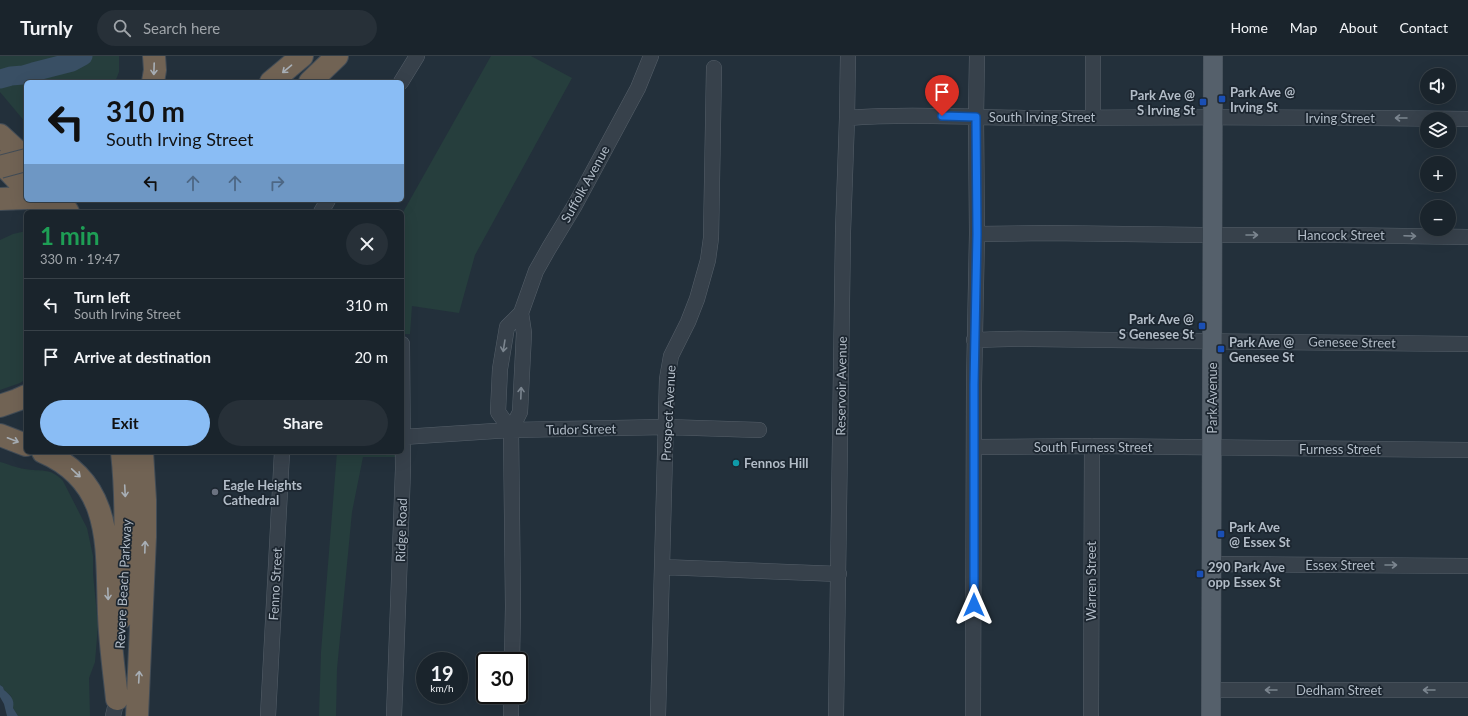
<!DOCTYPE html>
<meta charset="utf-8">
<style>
:root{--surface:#1a242c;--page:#273038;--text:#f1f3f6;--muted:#9fa4a9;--line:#384148;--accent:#8abdf5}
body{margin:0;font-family:Lato,sans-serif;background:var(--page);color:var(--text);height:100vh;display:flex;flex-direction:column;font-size:15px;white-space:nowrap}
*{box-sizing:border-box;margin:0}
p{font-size:13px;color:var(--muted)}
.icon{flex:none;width:22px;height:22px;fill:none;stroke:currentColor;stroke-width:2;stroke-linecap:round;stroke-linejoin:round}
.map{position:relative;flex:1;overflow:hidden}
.details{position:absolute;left:24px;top:154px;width:380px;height:244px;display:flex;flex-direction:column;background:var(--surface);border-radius:6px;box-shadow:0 4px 16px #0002,0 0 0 1px var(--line)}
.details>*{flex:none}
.banner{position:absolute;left:24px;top:24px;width:380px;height:122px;border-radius:6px;box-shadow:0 4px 16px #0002,0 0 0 1px var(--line);background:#8abdf5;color:#111;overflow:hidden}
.buttons{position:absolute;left:1420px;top:12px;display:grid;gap:8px}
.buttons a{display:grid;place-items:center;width:36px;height:36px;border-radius:50%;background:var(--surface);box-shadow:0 4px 16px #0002,0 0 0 1px var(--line);font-size:20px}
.speed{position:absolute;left:416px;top:596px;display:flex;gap:8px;font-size:20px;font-weight:700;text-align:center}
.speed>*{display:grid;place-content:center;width:52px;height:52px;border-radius:50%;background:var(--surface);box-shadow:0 4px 16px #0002,0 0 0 1px var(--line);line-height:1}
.speed small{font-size:10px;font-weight:400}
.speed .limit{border:2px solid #111;border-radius:6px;background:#fff;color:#111}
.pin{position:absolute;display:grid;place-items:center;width:34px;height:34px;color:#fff;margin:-41px -17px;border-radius:50% 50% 50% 0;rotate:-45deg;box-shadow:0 0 4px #0007}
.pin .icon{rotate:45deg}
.me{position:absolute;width:44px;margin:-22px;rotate:0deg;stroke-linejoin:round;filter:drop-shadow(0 0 3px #0008)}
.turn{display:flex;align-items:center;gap:14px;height:84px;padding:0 16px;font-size:18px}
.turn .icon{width:52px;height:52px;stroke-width:2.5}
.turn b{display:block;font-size:28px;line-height:34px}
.lanes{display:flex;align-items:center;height:38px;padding:0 16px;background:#0003;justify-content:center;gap:20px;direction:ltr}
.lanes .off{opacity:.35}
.round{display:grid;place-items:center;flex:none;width:42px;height:42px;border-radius:21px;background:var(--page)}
.head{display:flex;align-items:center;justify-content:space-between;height:68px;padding:0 16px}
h1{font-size:24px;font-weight:700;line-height:30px;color:#1e9e55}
.action{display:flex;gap:8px;margin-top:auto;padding:8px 16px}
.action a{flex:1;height:46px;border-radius:24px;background:var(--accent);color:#111;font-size:16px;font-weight:700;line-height:46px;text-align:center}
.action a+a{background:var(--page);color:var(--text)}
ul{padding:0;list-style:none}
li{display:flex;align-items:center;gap:12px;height:52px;padding:0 16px;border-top:1px solid var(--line)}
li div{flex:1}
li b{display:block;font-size:15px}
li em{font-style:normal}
header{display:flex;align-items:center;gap:24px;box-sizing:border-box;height:56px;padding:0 20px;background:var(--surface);border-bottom:1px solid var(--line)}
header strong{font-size:19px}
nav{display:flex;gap:22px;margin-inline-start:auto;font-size:14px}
.search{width:280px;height:36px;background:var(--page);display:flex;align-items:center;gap:10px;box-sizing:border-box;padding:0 14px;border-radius:22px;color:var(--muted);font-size:15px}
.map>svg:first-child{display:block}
</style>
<header>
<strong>Turnly</strong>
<div class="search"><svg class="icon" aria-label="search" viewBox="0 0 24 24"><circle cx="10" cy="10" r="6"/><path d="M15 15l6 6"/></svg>Search here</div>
<nav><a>Home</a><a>Map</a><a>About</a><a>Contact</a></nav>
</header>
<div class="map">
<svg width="1468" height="660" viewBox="0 0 1468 660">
<rect width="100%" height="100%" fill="#23303b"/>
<path fill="#263e3d" d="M0 0H119V16L115 26H26V67L0 36Z
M491 0H531L572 22 475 199 459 257 412 250 410 278H402V158Z
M26 175V323L20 327 0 334V184L13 178Z
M337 396H395V401H363L352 456 337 613 336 660H319L321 596Z
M0 406C8 408 16 412 25 413 41 416 50 411 63 425L87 472 93 500V518L98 569 95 606 89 622 90 660H18L13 652 11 640 4 634 3 631 0 629Z"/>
<path fill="#394f64" d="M0 629 3 631 4 634C10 639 15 643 13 652L18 660H7L4 648 0 641Z"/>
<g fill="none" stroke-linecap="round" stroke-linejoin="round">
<path stroke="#394f64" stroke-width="19" d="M0 23 11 20 23 19 33 16 72 6 83 0"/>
<defs>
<path id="minor" d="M401 26 417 0
M847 62C913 57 978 62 1044 62 1185 61 1327 61 1468 63
M1093 62V0
M321 156 328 144
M977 178 1047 177 1201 179H1338L1468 181
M974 284C994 284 1013 282 1032 283 1177 286 1323 286 1468 288
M511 374 498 356 500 313 507 271 521 257 536 215 549 192 575 149 638 32 651 0
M403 381 511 374 666 371 759 374
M974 391 1092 390 1468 394
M1212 508 1468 510
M662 511 839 518
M512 605 513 550 511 374 520 356 524 277 521 257
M1211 634H1468
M113 660 117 643
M268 660 282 396
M394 660 403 413 402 288
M511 660V639
M658 660 667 323 671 300 688 266 697 243 708 204 711 182 714 12
M836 660 843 176 847 62 848 0
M973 660 974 329 977 178 976 61 977 0
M1091 660 1092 390"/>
<path id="major" d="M1211 660 1213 0"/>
<path id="highway" d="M153 26 155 14 154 0
M271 26 302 0
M310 26 337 0
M0 79 26 103
M0 106 26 133
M0 143 26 142
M35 144 44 156
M60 144 68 156
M0 350 17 344 26 340
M0 379 26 389
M43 396C115 427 106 493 109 558 110 587 114 615 117 643
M122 561C125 505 128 451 122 396
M137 660 145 481V444L142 396"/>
</defs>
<use href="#minor" stroke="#555f69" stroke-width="16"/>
<use href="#major" stroke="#434d57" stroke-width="20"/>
<use href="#highway" stroke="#424c56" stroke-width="24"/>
<use href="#minor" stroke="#37414b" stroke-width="15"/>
<use href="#major" stroke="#55606b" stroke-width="19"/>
<use href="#highway" stroke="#716354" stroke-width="22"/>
<defs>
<path id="highway-bridge" d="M0 111 26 104"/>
</defs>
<use href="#highway-bridge" stroke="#424c56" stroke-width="24" stroke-linecap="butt"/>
<use href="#highway-bridge" stroke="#716354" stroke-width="22"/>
</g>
<defs><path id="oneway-shaft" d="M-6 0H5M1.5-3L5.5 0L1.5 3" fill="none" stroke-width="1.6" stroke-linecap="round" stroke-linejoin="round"/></defs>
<g stroke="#a8afb6">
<use href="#oneway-shaft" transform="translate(154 13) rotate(92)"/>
<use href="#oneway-shaft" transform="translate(287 13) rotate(140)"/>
<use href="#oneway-shaft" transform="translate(13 384) rotate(21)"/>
<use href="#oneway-shaft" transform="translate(76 417) rotate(43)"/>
<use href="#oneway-shaft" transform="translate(125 435) rotate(87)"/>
<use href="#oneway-shaft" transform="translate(145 491) rotate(-88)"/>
<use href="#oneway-shaft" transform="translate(108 538) rotate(88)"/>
<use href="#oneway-shaft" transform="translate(139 621) rotate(-87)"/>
</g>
<g stroke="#7b858f">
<use href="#oneway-shaft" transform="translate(1401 62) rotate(-180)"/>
<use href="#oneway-shaft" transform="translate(1252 179)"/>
<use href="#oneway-shaft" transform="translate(1410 180) rotate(2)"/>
<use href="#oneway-shaft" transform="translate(504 290) rotate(99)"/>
<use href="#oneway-shaft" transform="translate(521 337) rotate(-88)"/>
<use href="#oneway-shaft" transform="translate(1391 509)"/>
<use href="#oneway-shaft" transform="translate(1271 634) rotate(-180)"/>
<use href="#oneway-shaft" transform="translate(1429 634) rotate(-180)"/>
</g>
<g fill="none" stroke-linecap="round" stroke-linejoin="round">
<defs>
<path id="route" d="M942 60 976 61 977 178 974 329V549"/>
</defs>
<use href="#route" stroke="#114b97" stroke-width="10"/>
<use href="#route" stroke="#1a73e8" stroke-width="7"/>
</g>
<g fill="#1a4fb4" stroke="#1c2630" stroke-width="1.5">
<rect x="1218" y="39" width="8" height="8" rx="2"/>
<rect x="1199" y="42" width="8" height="8" rx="2"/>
<rect x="1198" y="266" width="8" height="8" rx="2"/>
<rect x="1217" y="289" width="8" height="8" rx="2"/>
<rect x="1217" y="474" width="8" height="8" rx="2"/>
<rect x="1196" y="514" width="8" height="8" rx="2"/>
</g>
<circle fill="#0f9aa8" stroke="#1c2630" stroke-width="1.5" cx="736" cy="407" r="4"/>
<circle fill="#6b7280" stroke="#1c2630" stroke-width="1.5" cx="215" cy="436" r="4"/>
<g text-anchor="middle" stroke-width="3.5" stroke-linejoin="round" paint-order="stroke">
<g font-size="13" font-weight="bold" fill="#b2bcc7" stroke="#1c2630" text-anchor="start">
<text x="1230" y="41">Park Ave @<tspan x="1230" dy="15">Irving St</tspan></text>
<text x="1195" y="44" text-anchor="end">Park Ave @<tspan x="1195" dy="15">S Irving St</tspan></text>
<text x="1194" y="268" text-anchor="end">Park Ave @<tspan x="1194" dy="15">S Genesee St</tspan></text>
<text x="1229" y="291">Park Ave @<tspan x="1229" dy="15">Genesee St</tspan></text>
<text x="744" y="412">Fennos Hill</text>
<text x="223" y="434">Eagle Heights<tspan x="223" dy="15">Cathedral</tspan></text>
<text x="1229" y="476">Park Ave<tspan x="1229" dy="15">@ Essex St</tspan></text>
<text x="1208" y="516">290 Park Ave<tspan x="1208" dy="15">opp Essex St</tspan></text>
</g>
<g font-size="13" fill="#b2bcc7" stroke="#1c2630">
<text x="1042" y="66">South Irving Street</text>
<text x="1340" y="67">Irving Street</text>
<text transform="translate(585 128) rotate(-61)" y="5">Suffolk Avenue</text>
<text x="1341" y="184">Hancock Street</text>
<text transform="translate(1352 286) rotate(1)" y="5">Genesee Street</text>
<text transform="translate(841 330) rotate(-89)" y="5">Reservoir Avenue</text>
<text transform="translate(1212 342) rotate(-90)" y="5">Park Avenue</text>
<text transform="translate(668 357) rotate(-87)" y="5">Prospect Avenue</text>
<text transform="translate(581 373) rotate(-1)" y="5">Tudor Street</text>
<text x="1093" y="396">South Furness Street</text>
<text x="1340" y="398">Furness Street</text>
<text transform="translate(401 474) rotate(-88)" y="5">Ridge Road</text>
<text x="1340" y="514">Essex Street</text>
<text transform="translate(1091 525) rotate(-90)" y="5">Warren Street</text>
<text transform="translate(123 528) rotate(-87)" y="5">Revere Beach Parkway</text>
<text transform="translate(275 528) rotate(-87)" y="5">Fenno Street</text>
<text x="1339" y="639">Dedham Street</text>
</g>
</g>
</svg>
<div class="buttons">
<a><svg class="icon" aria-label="sound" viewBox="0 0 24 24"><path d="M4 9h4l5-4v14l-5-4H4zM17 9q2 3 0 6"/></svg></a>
<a><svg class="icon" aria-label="layers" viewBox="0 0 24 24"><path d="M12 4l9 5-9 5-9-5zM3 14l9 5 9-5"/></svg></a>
<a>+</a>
<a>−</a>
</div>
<div class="speed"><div>19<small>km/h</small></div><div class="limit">30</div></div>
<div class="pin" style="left:942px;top:60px;background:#d93025"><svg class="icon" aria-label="arrive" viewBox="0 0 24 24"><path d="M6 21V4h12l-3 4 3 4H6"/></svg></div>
<svg class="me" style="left:974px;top:549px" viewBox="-20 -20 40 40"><path d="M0-17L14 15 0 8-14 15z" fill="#1a73e8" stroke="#fff" stroke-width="4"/></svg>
<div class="banner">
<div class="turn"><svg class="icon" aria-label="left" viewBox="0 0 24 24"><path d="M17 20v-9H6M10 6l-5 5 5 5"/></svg><div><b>310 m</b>South Irving Street</div></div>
<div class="lanes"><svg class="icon" aria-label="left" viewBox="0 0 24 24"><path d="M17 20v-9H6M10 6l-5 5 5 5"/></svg><svg class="icon off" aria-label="ahead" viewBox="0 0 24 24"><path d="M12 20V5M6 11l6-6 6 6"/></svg><svg class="icon off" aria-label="ahead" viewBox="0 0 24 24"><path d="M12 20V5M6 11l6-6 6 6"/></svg><svg class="icon off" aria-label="right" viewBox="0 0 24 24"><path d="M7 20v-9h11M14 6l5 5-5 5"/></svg></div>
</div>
<section class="details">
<div class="head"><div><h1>1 min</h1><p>330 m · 19:47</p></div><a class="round"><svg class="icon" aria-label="close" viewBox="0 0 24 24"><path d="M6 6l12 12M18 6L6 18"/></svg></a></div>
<ul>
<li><svg class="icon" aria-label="left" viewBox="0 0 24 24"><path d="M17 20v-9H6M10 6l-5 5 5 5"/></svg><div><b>Turn left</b><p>South Irving Street</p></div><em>310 m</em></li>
<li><svg class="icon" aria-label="arrive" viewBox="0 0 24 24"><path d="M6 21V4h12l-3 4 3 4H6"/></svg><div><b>Arrive at destination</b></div><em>20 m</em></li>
</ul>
<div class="action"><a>Exit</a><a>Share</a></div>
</section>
</div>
